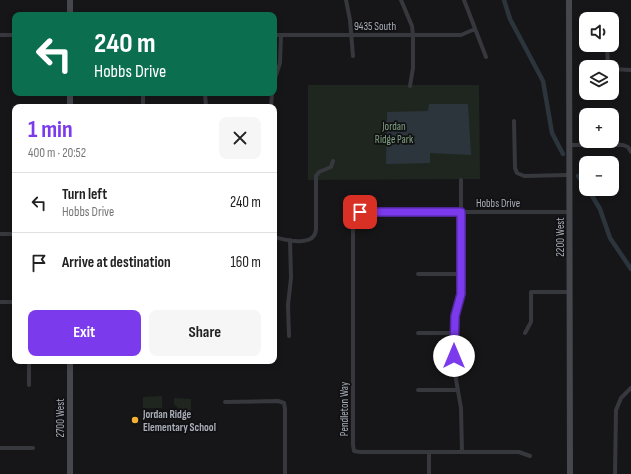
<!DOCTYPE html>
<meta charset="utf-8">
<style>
:root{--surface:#fff;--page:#f6f6f6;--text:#222;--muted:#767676;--line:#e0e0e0;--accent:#7c3aed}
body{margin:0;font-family:"Sofia Sans Condensed",sans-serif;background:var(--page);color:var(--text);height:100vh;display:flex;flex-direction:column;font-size:15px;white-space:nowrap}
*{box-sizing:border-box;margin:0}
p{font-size:13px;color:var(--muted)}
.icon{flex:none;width:22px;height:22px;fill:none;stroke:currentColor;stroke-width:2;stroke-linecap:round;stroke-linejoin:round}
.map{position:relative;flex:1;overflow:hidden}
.details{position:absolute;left:12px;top:104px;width:265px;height:260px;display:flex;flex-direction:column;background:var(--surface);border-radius:8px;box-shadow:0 2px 6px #0003}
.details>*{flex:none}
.hud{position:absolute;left:12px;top:12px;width:265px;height:84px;border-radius:8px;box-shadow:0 2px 6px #0003;background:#0b6e4f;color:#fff;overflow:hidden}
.controls{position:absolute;left:579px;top:12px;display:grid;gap:8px}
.controls a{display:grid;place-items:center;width:40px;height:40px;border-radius:8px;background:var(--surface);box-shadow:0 2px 6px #0003;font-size:20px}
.pin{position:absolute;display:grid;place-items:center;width:34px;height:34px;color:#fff;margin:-17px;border-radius:8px;box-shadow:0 2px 6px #0006}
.me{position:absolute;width:44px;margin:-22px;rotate:0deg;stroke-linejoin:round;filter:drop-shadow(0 0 3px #0008)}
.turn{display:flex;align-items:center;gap:14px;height:84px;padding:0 16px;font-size:18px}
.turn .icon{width:52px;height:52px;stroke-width:2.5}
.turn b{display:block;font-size:28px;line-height:34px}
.round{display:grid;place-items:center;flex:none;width:42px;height:42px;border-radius:8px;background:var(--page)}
.summary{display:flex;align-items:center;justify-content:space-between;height:68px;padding:0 16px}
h1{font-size:24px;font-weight:700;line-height:30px;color:var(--accent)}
.primary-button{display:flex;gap:8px;margin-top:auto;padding:8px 16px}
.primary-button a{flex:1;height:46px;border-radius:8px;background:var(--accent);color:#fff;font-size:16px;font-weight:700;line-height:46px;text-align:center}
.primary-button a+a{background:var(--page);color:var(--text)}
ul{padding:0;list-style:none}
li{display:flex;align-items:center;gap:12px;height:60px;padding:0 16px;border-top:1px solid var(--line)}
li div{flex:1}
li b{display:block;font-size:15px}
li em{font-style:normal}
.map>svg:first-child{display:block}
</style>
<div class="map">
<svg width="631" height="474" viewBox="0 0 631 474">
<rect width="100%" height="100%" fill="#161618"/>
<path fill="#1e261f" d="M308 85H479L480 179 308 180Z
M162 396V408H143V397Z
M174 398 191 399V415H185L174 404Z"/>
<path fill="#2c353c" d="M429 104H468L471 155 430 153V163L386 164 387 112 428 111Z"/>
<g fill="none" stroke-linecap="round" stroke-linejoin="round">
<path stroke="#2c353c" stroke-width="4.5" d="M504 0 510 19 543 81 552 133 563 154
M578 176 586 187
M588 189 600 209 610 238 631 269"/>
<path stroke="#37383d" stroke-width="4" d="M346 0 350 20 353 56
M401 0 412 26 413 35V68L410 86
M464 0 486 57
M0 35H15
M274 35H461L475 29
M607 45 608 67
M612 69 631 70
M274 81 280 63 281 35
M143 93V107
M205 93 206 107
M271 107 272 93
M514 121 515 168 517 173 524 176 569 175
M569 145H623L628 147 631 152
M461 180V294L454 322V368L461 408 462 452
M0 234H15
M274 237C286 240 315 248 316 229V176L319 172 331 167 333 161
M418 274H462
M0 302H15
M418 333H454
M525 333 531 322V292H570
M289 336 288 305 291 278 290 240
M29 361V385
M418 390H458
M225 402 278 401 284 403 285 409V474
M0 448H33
M530 456 519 452H360L354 451 353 445V216L354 213 360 212H570
M429 474V452
M615 474 616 410 621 398 631 388"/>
<path stroke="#45474d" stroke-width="6" d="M70 0V15
M569 0 570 474
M70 93V107
M70 361V474"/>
</g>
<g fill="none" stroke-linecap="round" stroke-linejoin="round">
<defs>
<path id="route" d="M360 212H461V294L455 316 454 356"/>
</defs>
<use href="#route" stroke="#51269a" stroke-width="10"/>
<use href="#route" stroke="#7c3aed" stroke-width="7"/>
</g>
<circle fill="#f2b134" stroke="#111113" stroke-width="1.5" cx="135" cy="420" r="4"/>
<g text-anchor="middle" stroke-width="3.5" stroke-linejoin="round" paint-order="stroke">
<g font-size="11" fill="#a8adb8" stroke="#111113">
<text x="375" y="30">9435 South</text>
<text x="498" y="207">Hobbs Drive</text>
<text transform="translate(560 237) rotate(-90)" y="4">2200 West</text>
<text transform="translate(344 409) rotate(-90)" y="4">Pendleton Way</text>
<text transform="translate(60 418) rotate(-90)" y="4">2700 West</text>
</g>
<g font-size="11" fill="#7fa381" stroke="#111113">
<text x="394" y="130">Jordan<tspan x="394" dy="13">Ridge Park</tspan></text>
</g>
<g font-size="11" font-weight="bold" fill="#a8adb8" stroke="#111113" text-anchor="start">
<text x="143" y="418">Jordan Ridge<tspan x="143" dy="13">Elementary School</tspan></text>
</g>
</g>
</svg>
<div class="controls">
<a><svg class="icon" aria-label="sound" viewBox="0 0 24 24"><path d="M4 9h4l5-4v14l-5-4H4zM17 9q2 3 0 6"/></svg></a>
<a><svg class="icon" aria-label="layers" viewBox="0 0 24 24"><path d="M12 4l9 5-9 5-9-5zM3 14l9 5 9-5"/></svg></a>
<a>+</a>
<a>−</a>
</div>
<div class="pin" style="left:360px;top:212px;background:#d93025"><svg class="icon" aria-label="arrive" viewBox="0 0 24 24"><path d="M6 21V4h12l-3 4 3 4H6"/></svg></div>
<svg class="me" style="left:454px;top:356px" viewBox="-20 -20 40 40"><circle r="19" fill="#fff"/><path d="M0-13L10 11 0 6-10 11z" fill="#7c3aed"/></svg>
<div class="hud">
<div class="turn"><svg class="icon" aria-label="left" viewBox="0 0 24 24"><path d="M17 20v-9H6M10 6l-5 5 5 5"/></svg><div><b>240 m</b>Hobbs Drive</div></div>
</div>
<section class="details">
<div class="summary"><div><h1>1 min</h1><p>400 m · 20:52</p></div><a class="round"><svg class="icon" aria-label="close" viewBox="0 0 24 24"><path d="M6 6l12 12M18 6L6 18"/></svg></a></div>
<ul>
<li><svg class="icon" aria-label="left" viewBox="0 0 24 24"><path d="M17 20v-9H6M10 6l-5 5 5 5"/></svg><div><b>Turn left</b><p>Hobbs Drive</p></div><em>240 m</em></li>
<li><svg class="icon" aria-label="arrive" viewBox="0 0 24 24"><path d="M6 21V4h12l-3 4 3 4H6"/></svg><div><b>Arrive at destination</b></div><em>160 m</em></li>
</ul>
<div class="primary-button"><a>Exit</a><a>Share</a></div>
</section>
</div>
